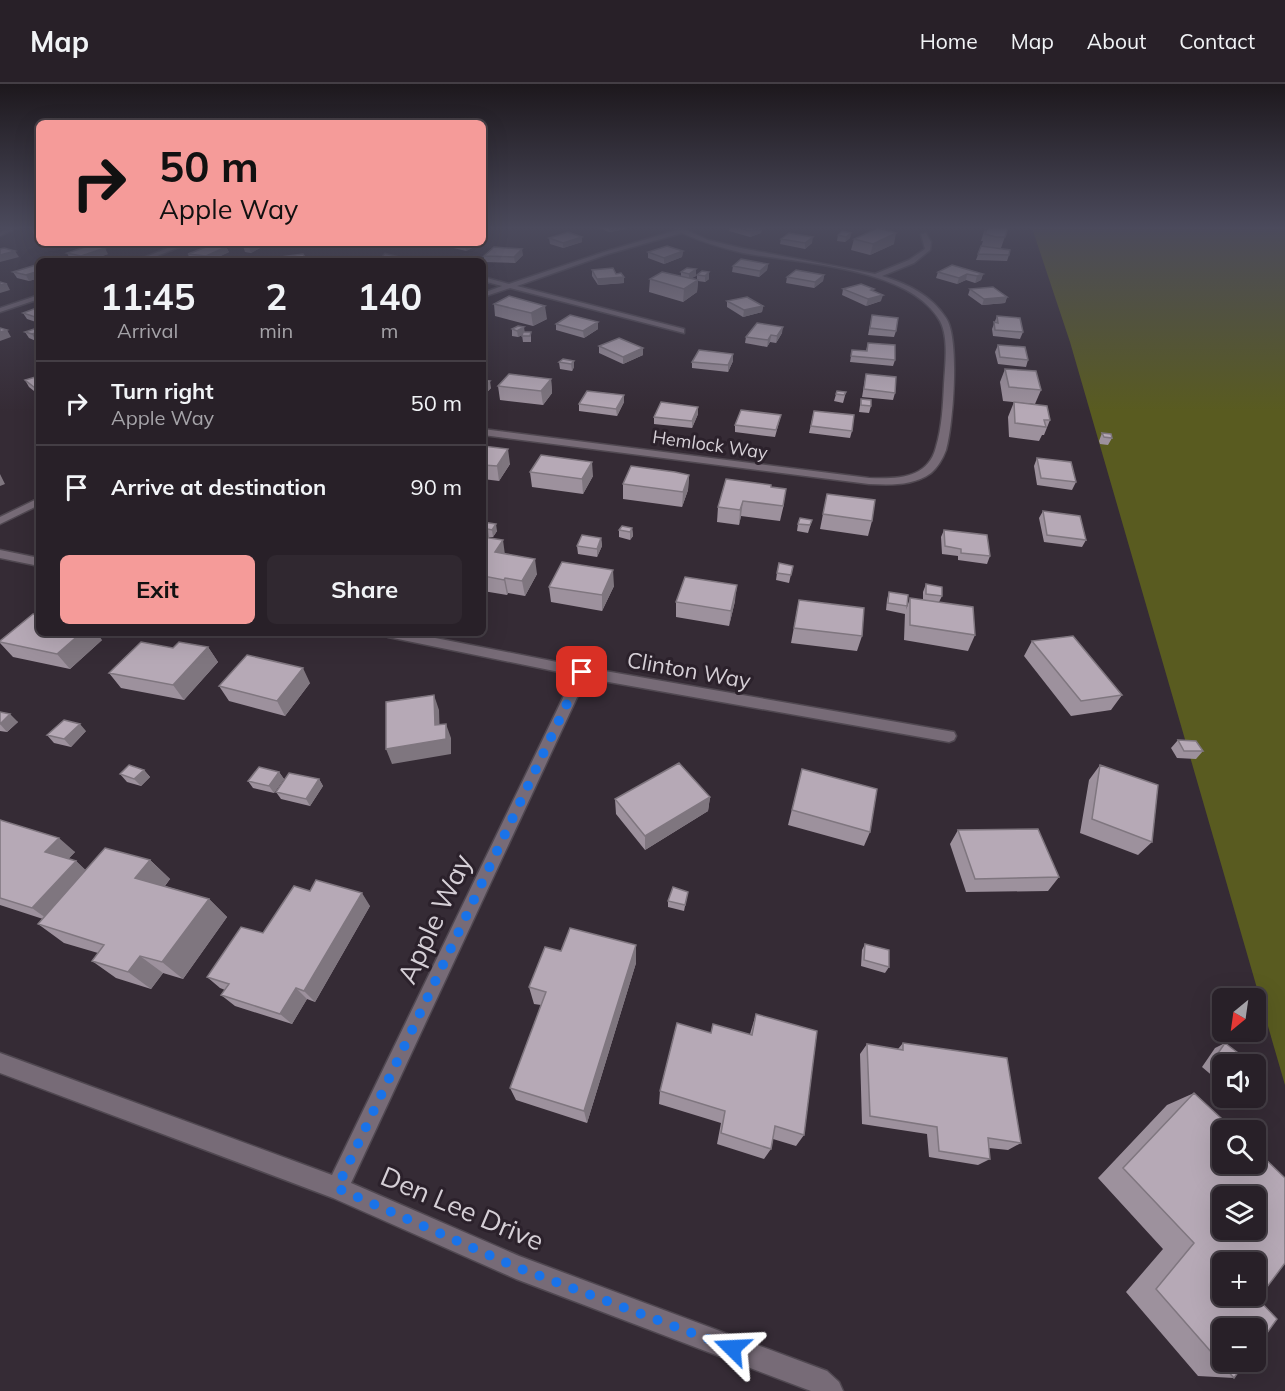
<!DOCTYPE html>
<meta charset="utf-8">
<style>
:root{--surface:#282028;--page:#302830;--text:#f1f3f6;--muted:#a5a3a8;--line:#443e45;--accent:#f59b99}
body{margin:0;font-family:Mulish,sans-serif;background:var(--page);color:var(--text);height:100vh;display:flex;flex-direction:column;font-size:22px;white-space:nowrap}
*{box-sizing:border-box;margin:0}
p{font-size:20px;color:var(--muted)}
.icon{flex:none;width:33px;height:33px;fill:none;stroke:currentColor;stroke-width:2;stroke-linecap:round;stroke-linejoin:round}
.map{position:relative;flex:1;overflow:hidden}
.drawer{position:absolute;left:36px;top:174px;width:450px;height:378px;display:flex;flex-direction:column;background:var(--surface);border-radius:9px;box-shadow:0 6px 24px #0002,0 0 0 2px var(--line)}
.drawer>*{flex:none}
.banner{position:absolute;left:36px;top:36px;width:450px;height:126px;border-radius:9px;box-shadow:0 6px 24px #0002,0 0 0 2px var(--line);background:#f59b99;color:#111;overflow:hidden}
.needle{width:39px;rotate:209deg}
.buttons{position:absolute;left:1212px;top:904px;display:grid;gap:12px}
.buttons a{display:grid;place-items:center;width:54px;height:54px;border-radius:9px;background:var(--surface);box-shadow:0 6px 24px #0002,0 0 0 2px var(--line);font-size:30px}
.pin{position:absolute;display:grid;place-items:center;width:51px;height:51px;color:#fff;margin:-26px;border-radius:12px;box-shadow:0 3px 9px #0006}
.me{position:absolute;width:66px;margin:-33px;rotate:291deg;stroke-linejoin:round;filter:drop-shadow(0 0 4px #0008)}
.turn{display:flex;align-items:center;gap:21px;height:126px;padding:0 24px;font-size:27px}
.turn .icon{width:78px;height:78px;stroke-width:2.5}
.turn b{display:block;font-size:42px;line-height:51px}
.eta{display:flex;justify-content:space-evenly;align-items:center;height:102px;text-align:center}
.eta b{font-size:36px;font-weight:700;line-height:42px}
.primary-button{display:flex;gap:12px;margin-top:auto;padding:12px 24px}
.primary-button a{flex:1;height:69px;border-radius:9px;background:var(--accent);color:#111;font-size:24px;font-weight:700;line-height:69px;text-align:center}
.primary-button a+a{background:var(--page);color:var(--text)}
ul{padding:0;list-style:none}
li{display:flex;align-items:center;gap:18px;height:84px;padding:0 24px;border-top:2px solid var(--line)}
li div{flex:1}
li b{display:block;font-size:22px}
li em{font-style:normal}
header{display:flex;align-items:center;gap:36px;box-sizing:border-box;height:84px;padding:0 30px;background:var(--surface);border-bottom:2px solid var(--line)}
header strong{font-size:28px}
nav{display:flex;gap:33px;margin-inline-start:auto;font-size:21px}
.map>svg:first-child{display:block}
</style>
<header>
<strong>Map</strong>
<nav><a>Home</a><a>Map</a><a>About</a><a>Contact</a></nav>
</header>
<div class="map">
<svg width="1285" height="1307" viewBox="0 0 1285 1307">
<rect width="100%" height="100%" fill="#352b35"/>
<path fill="#595b20" d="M1032 144H1285V1001L1070 258Z"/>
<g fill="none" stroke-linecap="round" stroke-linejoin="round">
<defs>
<path id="minor" d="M9 144H17L0 152V148Z
M674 144H682L708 156 741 164 875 190 909 176 925 165 921 150 926 149 931 158 930 166 914 179 882 192C908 200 931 211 946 234 960 254 953 342 946 366 943 374 938 383 931 389 914 402 889 401 869 400L483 351V345L869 394C897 395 928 395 936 363 942 343 943 321 944 300 945 281 949 254 940 237 910 183 798 179 743 169 722 164 702 158 682 149L608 170 517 202 684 245V249L510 204 483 213V209L502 202 483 197V193L509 200 604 168 677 146Z
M180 159H189L145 177H136Z
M385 170 407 176 408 177 383 173Z
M39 211V215L0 228V224Z
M39 414V421L0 440V433Z
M0 466 39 474V482L0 474Z
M381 549H410L582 583 954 648 956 652 954 656 949 658 586 594 351 1099 519 1172 827 1287 839 1298 843 1307H811L516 1195 333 1114 0 989V969L332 1091 574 591 388 553Z"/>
</defs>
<use href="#minor" stroke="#504851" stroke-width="3"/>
<use href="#minor" fill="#776b77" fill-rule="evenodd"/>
</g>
<path fill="#9d919d" d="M599 144H626V145L609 148Z
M729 144H762L761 149 750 153 729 147Z
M985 144H1008L1001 164 1009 171 1007 177 976 176 983 157H981Z
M39 145V153H35L32 147Z
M851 149 850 154 845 158 837 157 838 151Z
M549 154 582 158 563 164 550 160Z
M781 155 812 159 805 165 780 160Z
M854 155 894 160 870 171 851 166Z
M231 159H258L260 164 251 169 245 168 243 162 246 161Z
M336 159H354L347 162Z
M444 159H479L480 160 466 167 445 162Z
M226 163 229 168 210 177 190 176 188 170Z
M683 167 682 173 664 180 648 174V168Z
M67 169 108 170 88 177H78L70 175Z
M523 171 515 179 484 178V172Z
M39 180V194L29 197 17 194 13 188Z
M768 180 767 186 759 193 732 188 733 182Z
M592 186 616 190 624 193V199L598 201 592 192Z
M702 187 709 195 705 198 698 197 697 208 683 218 649 208 650 195 681 192V188L696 192 691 194 697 195V191Z
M938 188 983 190 981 196 975 199 966 196 957 200 936 194Z
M824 191 823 197 814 204 786 199 787 193Z
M843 205 873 207 881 217 866 222 842 211Z
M970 205 1007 213 1005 219 982 221 968 211Z
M509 212 547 235 533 242 495 232 494 220Z
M727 217 763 222 762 228 743 233 727 223Z
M39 223V239L27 235 23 229Z
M872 231 896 247 894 253 868 251Z
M997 232 1023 248 1020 255 993 252 992 245Z
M598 238V245L584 254 556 246V240Z
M34 245 36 257 29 254 25 248Z
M512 245 525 248H531V258H523L522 251 518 253 512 252Z
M782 249 776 259 770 258 767 263 745 259 746 253Z
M868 259 895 276 893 282 850 278 852 266 866 267Z
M998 261 1028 276 1026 283 998 280 995 268Z
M599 262 643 271 623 280 599 269Z
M574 277V283L572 287 560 285 559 278Z
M733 277 728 288 692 284V278Z
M1005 285 1041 306 1035 320 1003 317 1000 298Z
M866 290 895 309 893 316 862 313Z
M39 292V311L29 303 25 296Z
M551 295 552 309 543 321 500 316 498 302Z
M483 296 491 304 486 309H483Z
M837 307 846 308 843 319 834 317Z
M624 311V318L617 332 579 327V320Z
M861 315 871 322 869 329 859 328Z
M1014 318 1050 336 1044 351H1042L1039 357 1009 353 1008 333Z
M814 327 852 347 850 354 809 349Z
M698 330 692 344 654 340V333Z
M781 331 775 353 735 348V341Z
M1102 349 1112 354 1108 361 1100 360 1099 357Z
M483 362 510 380 499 397 483 395Z
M1037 374 1076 398 1072 406 1037 401 1034 382Z
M530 388 593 392 583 410 532 403Z
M689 391 688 406 682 423 623 415V400Z
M771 403 784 420 780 437 741 432 739 441 717 438 718 423Z
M827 410 872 437 868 452 820 445Z
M1043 427 1086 456 1082 463 1044 458 1039 434Z
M812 436 808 449 797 447 798 440Z
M483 438 497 447 493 453H489L488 454 505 470 537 490 525 512 508 509 507 511 483 507Z
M632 444 633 452 630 456 619 453V446Z
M944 446 990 472 987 480 958 476V472L942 470 941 453Z
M601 454 602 462 597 473 578 470 577 462Z
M793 482 789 499 776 496 777 489Z
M926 500 942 512 939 518 975 551 968 567 904 556 905 529 910 514 923 516V508Z
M614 502 602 527 551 518 549 503Z
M889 508 907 522 905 530 886 526 887 516Z
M799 516 862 552 857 567 791 559Z
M735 517 729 542 676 533V518Z
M102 556 70 585 13 573 0 559V557Z
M1032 557 1122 611 1111 626 1071 632 1024 572Z
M208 563 218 578 184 616 121 604 109 589 173 564Z
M310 599 285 632 229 617 219 602Z
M0 628 18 638 7 648 0 647Z
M86 647 71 663 54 659 47 651Z
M1178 656 1203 667 1196 675 1177 674 1171 664Z
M1100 681 1152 758 1138 771 1080 749 1089 696Z
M802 685 870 748 864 762 788 741Z
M144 686 150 693 141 702 127 698 120 690Z
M279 688 284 695 274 709 253 704 248 697Z
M319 695 323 702 310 722 281 715 276 708Z
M710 713 708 727 645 766 616 730 615 715Z
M0 736 75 768 68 775 76 777 85 786 150 776 170 795 165 802 209 815 227 833 183 895 163 889 151 905 116 894 92 877 98 869 64 859 38 840 43 835 0 821Z
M958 746 1059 793 1048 807 966 808 950 760Z
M310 807 370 822 315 918 307 915 292 940 235 922 221 911 225 906 220 904 207 893 263 849Z
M688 808 684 827 668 823V817Z
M865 860 889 883 885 889 861 882 862 866Z
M636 861V879L587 1039 516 1016 510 1004 541 921 534 920 529 903 561 867Z
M756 930 804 1051 796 1062 773 1055 771 1065 764 1075 717 1060 721 1039 659 1020 660 1007 711 949 750 950Z
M903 959 1021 1059 1008 1066 989 1064 990 1075 978 1081 929 1073 927 1050 862 1040 860 970 867 960 898 965Z
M1225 959 1222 981V1000L1202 983 1215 964Z
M1194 1009 1234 1294 1198 1292 1126 1208 1163 1165 1098 1094 1167 1021Z"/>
<path fill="#7f767f" d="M609 144H626V145L609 148Z
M760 144H762L761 149 750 153 751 147Z
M851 149 850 154 845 158 846 153Z
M896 149 894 160 870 171 873 160Z
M582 153V158L563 164V159Z
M813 153 812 159 805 165V159Z
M258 159 260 164 251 169 249 163Z
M469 159H479L480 160 466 167 465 161Z
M226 163 229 168 210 177H207L206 172Z
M105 164 108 170 88 177H83L81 172Z
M522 165 523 171 515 179 514 173Z
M15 167 19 173 0 178V171Z
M683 167 682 173 664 180V174Z
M768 180 767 186 759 193 760 187Z
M696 185V192L689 196V190Z
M39 187V194L29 197 26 191Z
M709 188V195L705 198V192Z
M967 190 966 196 957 200 959 194Z
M983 190 981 196 975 199 977 192Z
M824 191 823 197 814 204 815 198Z
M624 193V199L598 201 597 195Z
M698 196 697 208 683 218 684 205Z
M7 200 10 206 0 209V201Z
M883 211 881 217 866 222 868 215Z
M1007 213 1005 219 982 221 984 215Z
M545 222 547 235 533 242 531 229Z
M763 222 762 228 743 233 744 226Z
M598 238V245L584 254 583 247Z
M524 243 525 250 518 253 517 247Z
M783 243 782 249 776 259 777 252Z
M7 246 11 253 0 257V248Z
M39 248V256L36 257 32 250Z
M771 251 770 258 767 263 768 256Z
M643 264V271L623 280V273Z
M487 267 488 274 486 275 487 280 483 284V269Z
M733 270V277L728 288V281Z
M574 277V283L572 287 571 280Z
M551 295 552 309 543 321 541 307Z
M490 297 491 304 486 309 484 302Z
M624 311V318L617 332 616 325Z
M698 323V330L692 344V337Z
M508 365 510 380 499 397 497 382Z
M592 378 593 392 583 410 582 395Z
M0 390 5 400 0 402Z
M689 391 688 406 682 423 683 408Z
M743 417 741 432 739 441 740 426Z
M496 440 497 447 493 453 492 446Z
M632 444 633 452 630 456V448Z
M488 445 489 453 483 461V452Z
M601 454 602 462 597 473V465Z
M503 456 505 471 495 468Z
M535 475 537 490 525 512 522 497Z
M613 486 614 502 602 527V511Z
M505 494 508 509 507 511 504 496Z
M737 501 735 517 729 542 731 527Z
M81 549H97L102 556 70 585 57 570Z
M208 563 218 578 184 616 173 601Z
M303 584 310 599 285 632 277 617Z
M434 611 439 626 440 656 446 640 451 654V670L392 680 386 665 435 641Z
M10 630 18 638 7 648 0 640Z
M80 640 86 647 71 663 64 655Z
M144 686 150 693 141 702 134 695Z
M279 688 284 695 274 709 269 702Z
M319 695 323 702 310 722 306 715Z
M710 713 708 727 645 766V752Z
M59 754 75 768 62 782 45 768Z
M150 776 170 795 156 813 135 794Z
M76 777 91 791 50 837 32 824Z
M362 809 370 822 315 918 304 907Z
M209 815 227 833 183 895 162 878Z
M636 861V879L587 1039 584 1027Z
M140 872 163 889 151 905 128 888Z
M296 904 307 915 292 940 280 930Z"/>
<path fill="#b6a9b6" stroke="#7f767f" stroke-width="1.5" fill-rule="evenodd" d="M739 144H760L751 147Z
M878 144 896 149 873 160 854 155Z
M985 144H1008L1005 153H996L985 150 987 145H985Z
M39 145V148L32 147Z
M842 147 851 149 846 153 838 151Z
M568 148 582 153 563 159 549 154Z
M789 149 813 153 805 159 781 155Z
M250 159H257L249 163 243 162Z
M91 161 105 164 81 172 67 169Z
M211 161 226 163 206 172 188 170Z
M667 162 683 167 664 174 648 168Z
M981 162 1010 166 1009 171 978 170Z
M494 163 522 165 514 173 484 172Z
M4 164 15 167 0 171V165Z
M303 170 307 177H282L280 173Z
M741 175 768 180 760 187 733 182Z
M39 180V187L26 191 13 188Z
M952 181 983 190 977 192 967 190 959 194 938 188Z
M613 184 616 190 621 189 624 193 597 195 592 186Z
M687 184 696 185 689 190 681 188Z
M796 186 824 191 815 198 787 193Z
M702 187 709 188 705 192 697 191Z
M662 188 698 196 684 205 650 195Z
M0 198 7 200 0 201Z
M861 200 874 205 871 206 883 211 868 215 843 205Z
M993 203 1007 213 984 215 970 205Z
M509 212 545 222 531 229 494 220Z
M747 213 763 222 744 226 727 217Z
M39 223V233L38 234 23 229Z
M570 231 598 238 583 247 556 240Z
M872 231 898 234 896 247 870 244Z
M997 232 1020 234 1023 248 995 246 994 238 998 239Z
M757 239 783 243 777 252 771 251 768 256 746 253Z
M518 242 524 243 517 247 512 245Z
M0 244 7 246 0 248Z
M34 245 39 247V248L32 250 25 248Z
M523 248H531L530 252H522Z
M619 254 643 264 623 273 599 262Z
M868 259 895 261V276L851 272 852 266 867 267Z
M998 261 1025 263 1028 276 1000 273Z
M699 266 733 270 728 281 692 278Z
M563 275 574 277 571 280 559 278Z
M1005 285 1036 287 1041 306 1009 303Z
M509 290 551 295 541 307 498 302Z
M866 290 896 293 895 309 864 305Z
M39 292V307L25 296Z
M483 296 490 297 484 302H483Z
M587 307 624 311 616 325 579 320Z
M837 307 846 308 844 311 836 310Z
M861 315 871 316V322L861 321Z
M661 318 698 323 692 337 654 333Z
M1014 318 1047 322 1050 336H1044L1046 343 1015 339Z
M741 326 781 331 776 346 735 341Z
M814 327 854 331 852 347 811 342Z
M1102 349 1111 350 1112 354 1104 353Z
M483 362 508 365 497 382 483 381Z
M541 371 592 378 582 395 530 388Z
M1037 374 1071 378 1076 398 1041 394Z
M631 382 675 388 689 391 683 408 623 400Z
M726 395 771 401V403L786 405 783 422 743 417 740 426 718 423Z
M827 410 875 416 872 437 823 430Z
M1043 427 1080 432 1086 456 1047 451Z
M800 434 812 436 810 441 798 440Z
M483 438 496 440 492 446 488 445 483 452Z
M622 442 632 444 630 448 619 446Z
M944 446 987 451 990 472 961 469V465L945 462Z
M582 451 601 454 597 465 577 462Z
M483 453 503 456 495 468 535 475 522 497 505 494 504 496 483 492Z
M562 478 613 486 602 511 549 503Z
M779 479 793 482 791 491 777 489Z
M685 493 737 501 731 527 676 518Z
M926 500 942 503V512L926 510Z
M889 508 908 511 907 522 888 519Z
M910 514 973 523 975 551 910 541Z
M799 516 864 524 862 552 794 544Z
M33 530 39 531V549H81L57 570 0 558V557Z
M1073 552 1122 611 1081 617 1032 557Z
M141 558 173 564 179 558 208 563 173 601 109 589Z
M247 571 303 584 277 617 219 602Z
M434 611 435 641 446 640V655L386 665V618Z
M0 628 10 630 0 640Z
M64 636 80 640 64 655 47 651Z
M1178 656 1196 657 1203 667H1184Z
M679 679 710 713 645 752 615 715Z
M129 681 144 686 134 695 120 690Z
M1100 681 1158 701 1152 758 1092 735Z
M259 683 279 688 269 702 248 697Z
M802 685 877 705 870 748 792 726Z
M289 689 319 695 306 715 276 708Z
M0 736 59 754 45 768 76 777 32 824 0 814Z
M1038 745 1059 793 975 795 958 746Z
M105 764 150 776 135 794 209 815 162 878 140 872 128 888 92 877 104 861 38 840Z
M316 796 362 809 304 907 296 904 280 930 221 911 229 900 207 893 241 843 263 849 294 802 310 807Z
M673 803 688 808 685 821 668 817Z
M570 844 636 861 584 1027 510 1004 546 908 529 903 545 863 561 867Z
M865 860 889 866V883L864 876Z
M756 930 817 947 804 1051 775 1042 771 1065 721 1049 725 1027 660 1007 677 939 711 949 713 940 752 951Z
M903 959 1007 974 1021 1059 988 1054 990 1075 939 1067 937 1043 870 1032 867 960 903 966Z
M1225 959 1250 978 1248 981H1222V987L1212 978Z
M1194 1009 1235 1047H1222V1080H1256V1066L1285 1094V1179L1258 1215 1277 1235 1256 1264V1245H1222V1278H1245L1234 1294 1156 1205 1194 1159 1123 1084ZM1222 1113H1256V1146H1222ZM1222 1179H1256V1212H1222Z"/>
<linearGradient id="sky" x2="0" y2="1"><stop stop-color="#1d181d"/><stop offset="0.44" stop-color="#4b4a5c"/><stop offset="1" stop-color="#4b4a5c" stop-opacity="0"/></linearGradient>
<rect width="1285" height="327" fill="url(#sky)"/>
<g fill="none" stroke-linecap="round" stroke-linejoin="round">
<path stroke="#1a73e8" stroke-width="10" stroke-dasharray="0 18" d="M582 588 337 1104 516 1183 732 1264"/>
</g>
<g text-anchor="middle" stroke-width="6" stroke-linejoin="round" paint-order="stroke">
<g font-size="18" fill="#d5cfd6" stroke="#2b212b">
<text transform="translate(710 361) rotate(8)" y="6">Hemlock Way</text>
</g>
<g font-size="22" fill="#d5cfd6" stroke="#2b212b">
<text transform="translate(689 586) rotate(10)" y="8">Clinton Way</text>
</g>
<g font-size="27" fill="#d5cfd6" stroke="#2b212b">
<text transform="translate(435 835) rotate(-65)" y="9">Apple Way</text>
<text transform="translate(462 1125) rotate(23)" y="9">Den Lee Drive</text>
</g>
</g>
</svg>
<div class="buttons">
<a><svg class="needle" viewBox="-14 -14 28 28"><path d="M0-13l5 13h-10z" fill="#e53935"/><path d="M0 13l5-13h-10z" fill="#a5a3a8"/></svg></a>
<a><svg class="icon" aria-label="sound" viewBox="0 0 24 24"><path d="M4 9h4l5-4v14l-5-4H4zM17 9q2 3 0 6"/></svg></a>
<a><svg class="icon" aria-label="search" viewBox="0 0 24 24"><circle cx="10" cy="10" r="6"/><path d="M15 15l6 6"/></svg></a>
<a><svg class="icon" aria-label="layers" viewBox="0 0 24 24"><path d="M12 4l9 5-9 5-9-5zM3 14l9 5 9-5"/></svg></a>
<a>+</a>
<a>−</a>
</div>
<div class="pin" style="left:582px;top:588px;background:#d93025"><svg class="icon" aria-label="arrive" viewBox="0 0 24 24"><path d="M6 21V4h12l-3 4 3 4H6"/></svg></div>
<svg class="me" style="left:732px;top:1264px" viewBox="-20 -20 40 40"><path d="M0-17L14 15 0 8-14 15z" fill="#1a73e8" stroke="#fff" stroke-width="4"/></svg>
<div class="banner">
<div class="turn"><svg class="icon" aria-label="right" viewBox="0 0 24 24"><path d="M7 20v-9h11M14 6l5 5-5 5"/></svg><div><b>50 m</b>Apple Way</div></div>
</div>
<section class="drawer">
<div class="eta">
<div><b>11:45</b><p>Arrival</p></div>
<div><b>2</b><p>min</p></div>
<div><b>140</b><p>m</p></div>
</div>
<ul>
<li><svg class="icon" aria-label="right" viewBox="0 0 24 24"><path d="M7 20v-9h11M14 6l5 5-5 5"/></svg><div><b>Turn right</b><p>Apple Way</p></div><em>50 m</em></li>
<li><svg class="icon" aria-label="arrive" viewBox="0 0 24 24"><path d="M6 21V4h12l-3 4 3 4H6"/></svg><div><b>Arrive at destination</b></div><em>90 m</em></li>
</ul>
<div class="primary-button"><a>Exit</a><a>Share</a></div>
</section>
</div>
